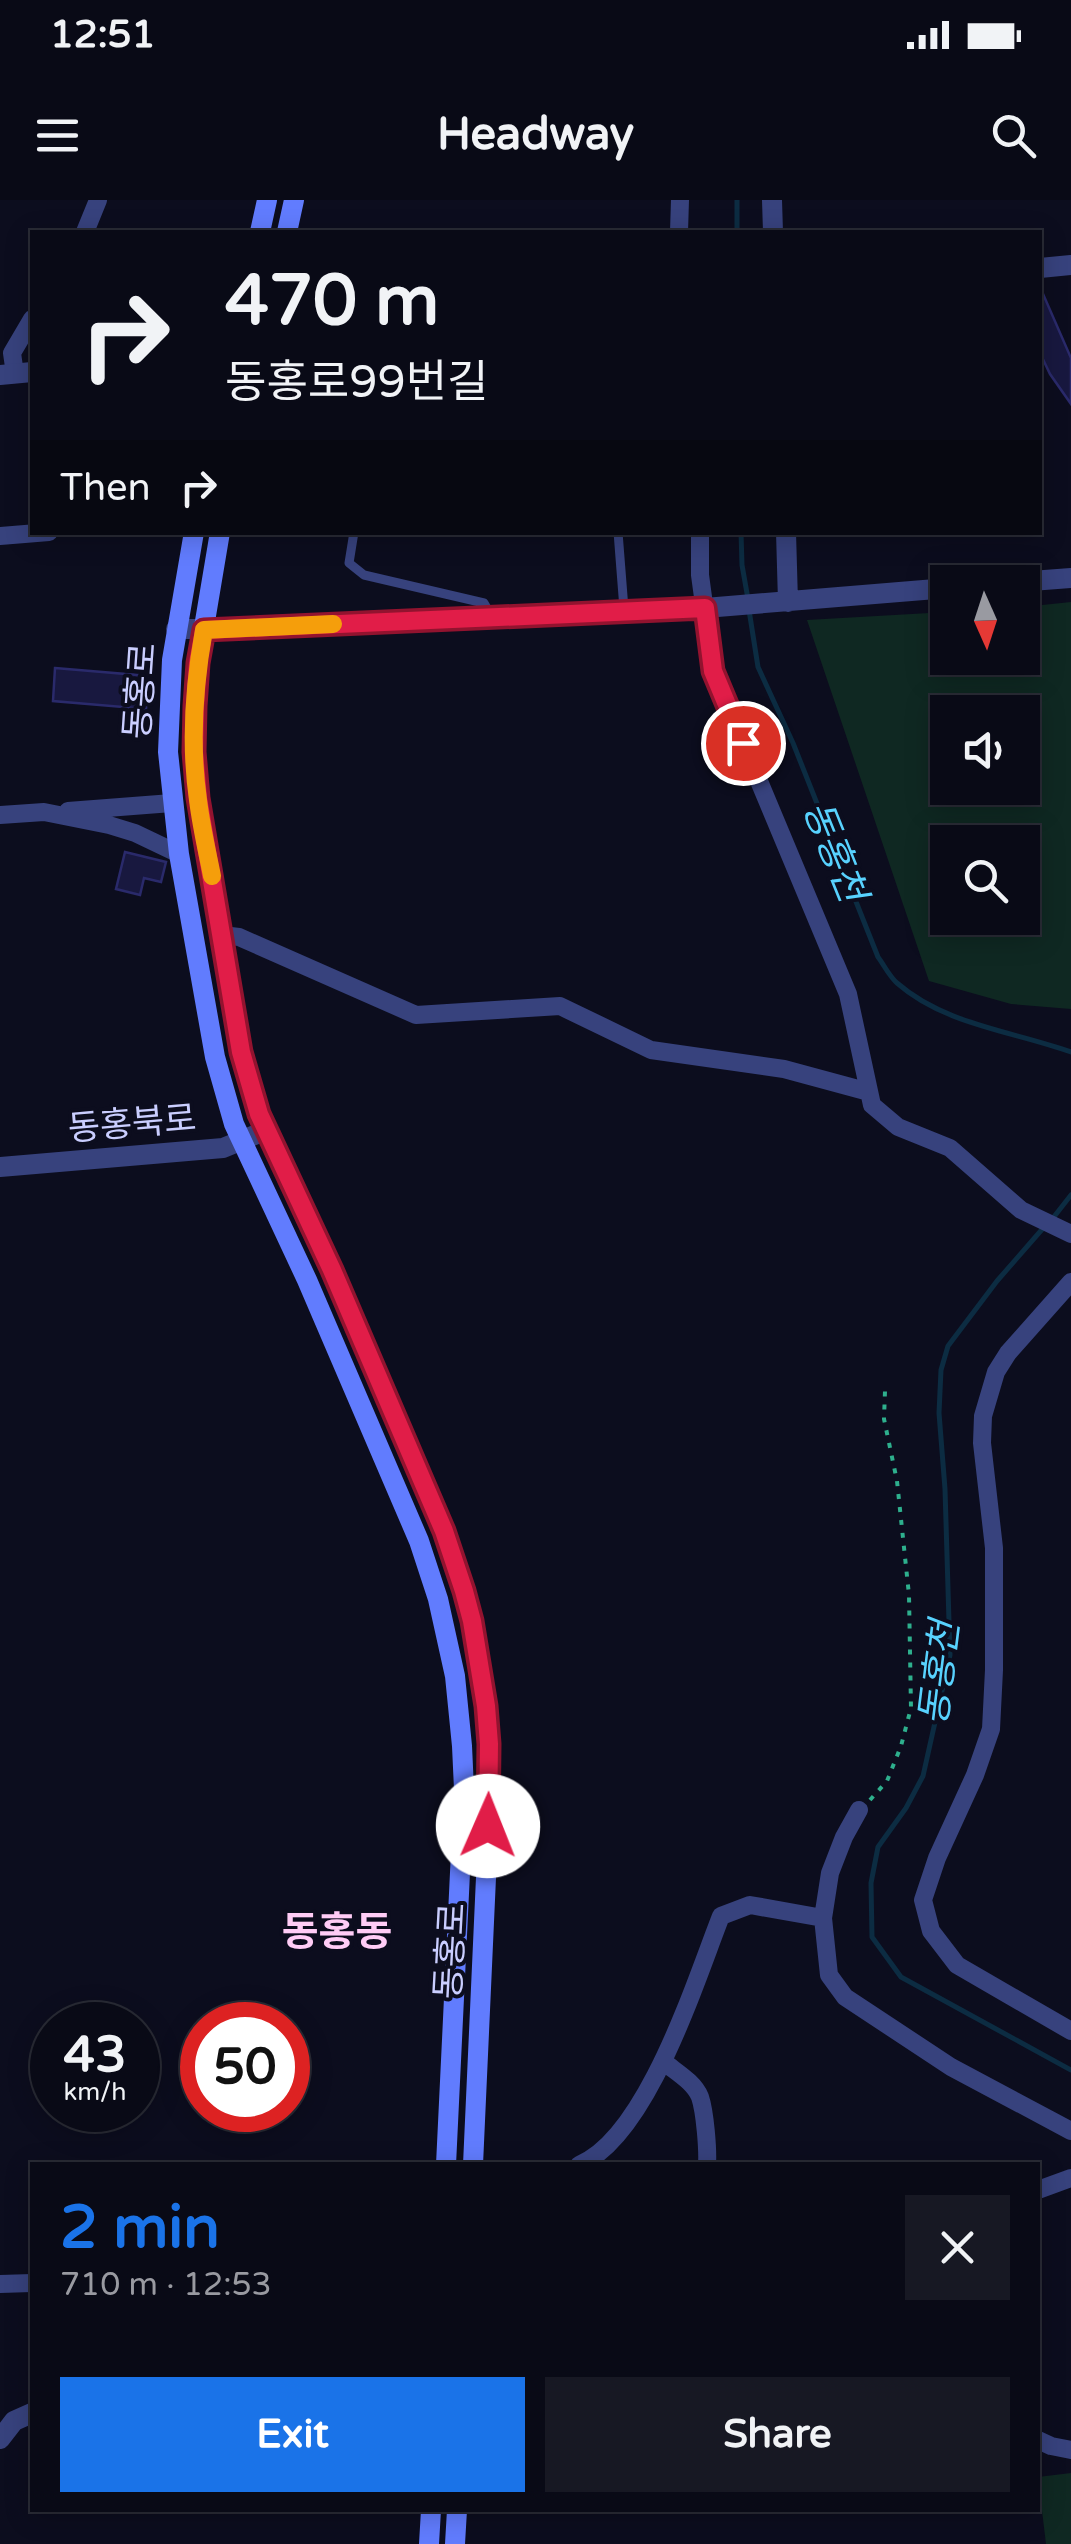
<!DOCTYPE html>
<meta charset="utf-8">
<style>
:root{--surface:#090a16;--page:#171823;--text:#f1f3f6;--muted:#999aa1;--line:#292b35;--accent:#1a73e8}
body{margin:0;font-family:"Varela Round","Noto Sans KR",sans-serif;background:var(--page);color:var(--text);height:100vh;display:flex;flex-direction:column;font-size:38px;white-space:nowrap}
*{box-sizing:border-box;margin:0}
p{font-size:32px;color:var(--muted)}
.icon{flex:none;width:55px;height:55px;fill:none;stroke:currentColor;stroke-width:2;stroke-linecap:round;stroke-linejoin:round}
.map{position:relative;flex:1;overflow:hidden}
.drawer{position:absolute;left:30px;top:1962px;width:1010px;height:350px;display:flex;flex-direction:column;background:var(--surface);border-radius:0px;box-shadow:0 5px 25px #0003,0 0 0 2px var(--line)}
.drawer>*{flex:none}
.top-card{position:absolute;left:30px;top:30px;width:1012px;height:305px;border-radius:0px;box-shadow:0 5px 25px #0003,0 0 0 2px var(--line);background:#090a16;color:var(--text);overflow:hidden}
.needle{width:65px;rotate:177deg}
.tools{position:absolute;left:930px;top:365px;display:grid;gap:20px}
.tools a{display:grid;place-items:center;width:110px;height:110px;border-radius:0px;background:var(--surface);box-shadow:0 5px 25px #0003,0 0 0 2px var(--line);font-size:50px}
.speed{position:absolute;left:30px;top:1802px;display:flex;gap:20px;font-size:50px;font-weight:700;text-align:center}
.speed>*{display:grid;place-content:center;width:130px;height:130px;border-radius:50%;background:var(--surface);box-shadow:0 5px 25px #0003,0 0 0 2px var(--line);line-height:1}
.speed small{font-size:25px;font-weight:400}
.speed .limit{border:15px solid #d22;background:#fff;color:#111}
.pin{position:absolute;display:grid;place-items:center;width:85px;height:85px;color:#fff;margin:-42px;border:5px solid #fff;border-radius:50%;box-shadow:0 2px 10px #0007}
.me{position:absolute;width:110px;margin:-55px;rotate:1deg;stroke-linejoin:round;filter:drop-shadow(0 0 8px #0008)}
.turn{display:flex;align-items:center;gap:35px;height:210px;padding:0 30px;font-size:45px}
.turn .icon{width:130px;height:130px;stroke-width:2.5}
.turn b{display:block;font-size:70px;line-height:85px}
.then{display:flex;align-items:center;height:95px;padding:0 30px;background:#0003;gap:20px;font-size:38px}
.round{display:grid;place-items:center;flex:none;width:105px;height:105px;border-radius:0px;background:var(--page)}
.summary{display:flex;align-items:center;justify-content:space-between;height:170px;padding:0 30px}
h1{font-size:60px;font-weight:800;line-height:75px;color:var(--accent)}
.action{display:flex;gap:20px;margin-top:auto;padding:20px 30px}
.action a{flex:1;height:115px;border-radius:0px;background:var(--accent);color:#fff;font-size:40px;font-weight:800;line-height:115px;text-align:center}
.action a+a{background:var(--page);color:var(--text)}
.status{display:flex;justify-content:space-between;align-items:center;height:70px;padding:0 50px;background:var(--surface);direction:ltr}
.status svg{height:28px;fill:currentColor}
header{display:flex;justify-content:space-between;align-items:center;height:130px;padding:0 30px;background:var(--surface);font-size:45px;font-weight:800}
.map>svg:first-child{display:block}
</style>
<div class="status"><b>12:51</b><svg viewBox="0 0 49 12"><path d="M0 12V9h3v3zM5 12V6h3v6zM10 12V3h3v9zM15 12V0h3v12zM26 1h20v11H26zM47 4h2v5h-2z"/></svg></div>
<header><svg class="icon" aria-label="menu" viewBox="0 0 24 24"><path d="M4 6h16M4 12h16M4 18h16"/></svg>Headway<svg class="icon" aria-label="search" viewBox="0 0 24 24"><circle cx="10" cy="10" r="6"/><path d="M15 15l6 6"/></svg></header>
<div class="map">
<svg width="1071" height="2344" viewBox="0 0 1071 2344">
<rect width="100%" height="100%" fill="#0c0d1e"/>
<path fill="#0f2822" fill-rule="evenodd" d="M1071 402V809L1011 804 929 781 807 420 947 412 948 458H1022L1023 407ZM948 512H1022V588H948ZM948 642H1022V718H948Z
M1071 2273V2344H1046L1038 2277Z"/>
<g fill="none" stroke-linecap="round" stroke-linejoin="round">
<path stroke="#0c2c42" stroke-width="5" d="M737 0V32
M741 332 742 365 748 399
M749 410 758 467 793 543 878 757C884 765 889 776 897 783 945 825 1013 831 1071 852
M1053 1018 1071 995
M1045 1026 997 1081 948 1146 941 1170 939 1213 945 1289 950 1455 923 1576 906 1608 878 1647 871 1683 872 1737 901 1777 1071 1870"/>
</g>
<path fill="#18183f" stroke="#2a2a6b" stroke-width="2.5" d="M1040 87 1071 158V204L1050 174 1040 153Z
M55 468 149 476 146 509 53 501Z
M125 652 166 662 161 682 144 678 140 695 116 689Z"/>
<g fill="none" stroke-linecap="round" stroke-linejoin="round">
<path stroke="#2eaf8d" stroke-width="4" stroke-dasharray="5 8" stroke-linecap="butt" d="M870 1600 887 1581 901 1546 911 1508 909 1395 897 1281 884 1219 885 1191"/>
<path stroke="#37427d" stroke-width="9" d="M354 332 349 363 364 375 484 403 491 415
M618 332 624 409"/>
<path stroke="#37427d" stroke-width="18" d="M85 32 98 0
M679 32 680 0
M15 174 12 153 32 119
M700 332V375L713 471 848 794 872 905 898 927 950 948 1021 1010 1071 1034
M0 336 49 332
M68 611 172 603
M0 615 44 612 109 625 135 633 179 654
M222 735 239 737 416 815 560 806 651 850 784 869 869 892
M1071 1082 1008 1153 996 1172 983 1216 982 1243 994 1348V1470L991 1529 975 1575 937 1658 923 1700 931 1731 957 1765 1071 1831
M859 1610 844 1637 830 1673 823 1718 829 1775 845 1797 951 1867 1071 1931
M664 1862C676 1872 694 1882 700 1897 705 1912 708 1949 707 1965
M579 1965C647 1937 695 1782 721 1716L750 1705 823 1718
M1038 1990 1071 1978
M0 2084 32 2083
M1038 2240 1051 2246 1071 2250"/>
<path stroke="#37427d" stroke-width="20" d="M772 0 773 32
M1040 68 1071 65
M0 175 32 172
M786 332 788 402
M1018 382 1071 378
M176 429H219L705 408 948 388
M0 967 223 948 267 930
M0 2239 14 2221 32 2213"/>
<path stroke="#617cfe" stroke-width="20" d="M260 32 267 0
M287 32 294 0
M194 332 172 460 168 552 179 654 215 857 234 924 307 1080 419 1341 438 1399 455 1476 462 1546 464 1589 446 1965
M220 332 198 463 194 552 198 598 241 851 259 914 331 1070 443 1331 464 1391 472 1421 485 1506 490 1589 473 1965
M429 2344 431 2310
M455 2344 457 2310"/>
</g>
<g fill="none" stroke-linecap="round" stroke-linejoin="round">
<defs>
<path id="route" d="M488 1626 489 1544 486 1506 472 1421 464 1391 444 1331 332 1070 259 914 241 852 198 598 194 552 195 506 198 463 204 430 705 408 713 471 743 543"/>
</defs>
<use href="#route" stroke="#92132f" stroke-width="25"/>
<use href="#route" stroke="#e11d48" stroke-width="18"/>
<path stroke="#f59e0b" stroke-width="18" d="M212 676C207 651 201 625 198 600 190 544 194 485 204 430L333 424"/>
</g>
<g text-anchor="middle" stroke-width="8" stroke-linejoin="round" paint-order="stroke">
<g font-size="35" fill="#caceff" stroke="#0c0d1e">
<text transform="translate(140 491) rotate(-86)" y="12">동홍로</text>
<text transform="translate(132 923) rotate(-5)" y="12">동홍북로</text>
<text transform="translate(450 1751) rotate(-87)" y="12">동홍로</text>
</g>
<g font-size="38" font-style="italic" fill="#58d2fe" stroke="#0c0d1e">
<text transform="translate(835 651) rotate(68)" y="13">동홍천</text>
<text transform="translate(939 1473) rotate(-83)" y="13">동홍천</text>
</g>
<g font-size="40" font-weight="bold" fill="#ffccf6" stroke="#0c0d1e">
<text x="337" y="1745">동홍동</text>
</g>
</g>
</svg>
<div class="tools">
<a><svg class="needle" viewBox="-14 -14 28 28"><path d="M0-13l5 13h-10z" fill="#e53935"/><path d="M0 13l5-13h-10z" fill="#999aa1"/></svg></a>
<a><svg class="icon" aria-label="sound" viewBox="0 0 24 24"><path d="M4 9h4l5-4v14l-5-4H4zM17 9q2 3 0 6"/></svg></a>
<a><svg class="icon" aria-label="search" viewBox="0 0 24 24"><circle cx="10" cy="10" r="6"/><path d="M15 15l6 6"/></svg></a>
</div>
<div class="speed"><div>43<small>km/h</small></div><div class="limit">50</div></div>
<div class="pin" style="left:743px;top:543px;background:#d93025"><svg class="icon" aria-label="arrive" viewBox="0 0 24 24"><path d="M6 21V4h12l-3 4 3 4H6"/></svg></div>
<svg class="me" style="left:488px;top:1626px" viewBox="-20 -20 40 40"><circle r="19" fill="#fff"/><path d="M0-13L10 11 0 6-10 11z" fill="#e11d48"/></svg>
<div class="top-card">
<div class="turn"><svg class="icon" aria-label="right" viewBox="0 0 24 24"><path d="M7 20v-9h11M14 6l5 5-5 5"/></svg><div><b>470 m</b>동홍로99번길</div></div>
<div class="then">Then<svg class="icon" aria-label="right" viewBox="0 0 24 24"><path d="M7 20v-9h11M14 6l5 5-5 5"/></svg></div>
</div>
<section class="drawer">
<div class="summary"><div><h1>2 min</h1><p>710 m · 12:53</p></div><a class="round"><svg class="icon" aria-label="close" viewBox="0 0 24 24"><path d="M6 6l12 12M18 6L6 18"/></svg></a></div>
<div class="action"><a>Exit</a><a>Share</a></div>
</section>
</div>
